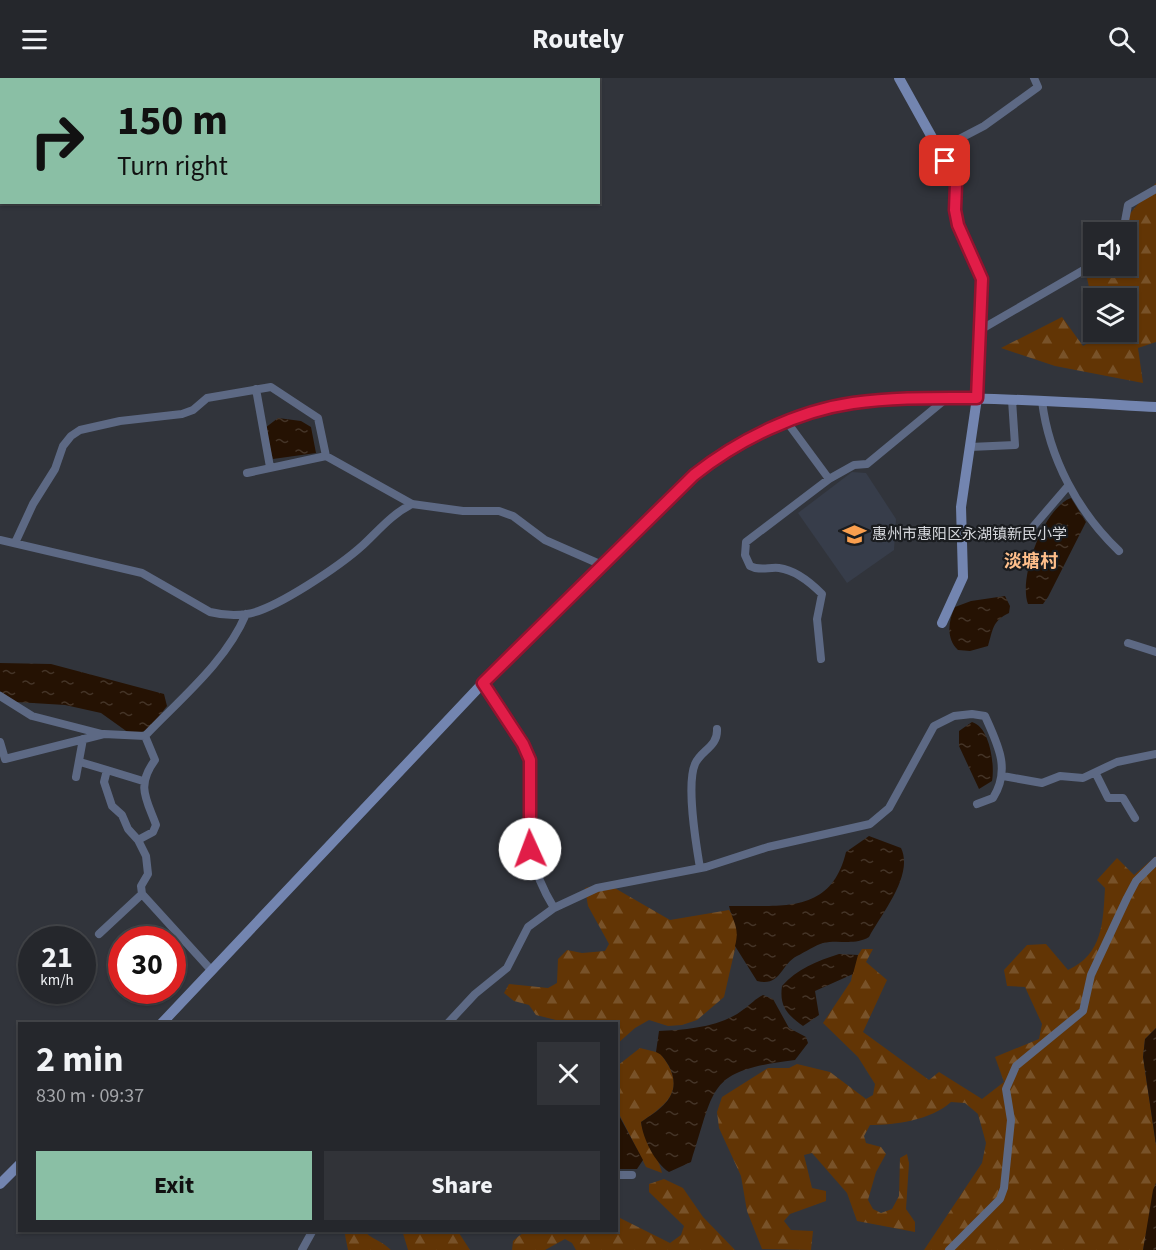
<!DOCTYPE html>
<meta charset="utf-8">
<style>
:root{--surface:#25272c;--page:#313338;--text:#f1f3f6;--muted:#a3a5a9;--line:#424448;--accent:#8abfa5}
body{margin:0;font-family:"Source Sans 3","Noto Sans SC",sans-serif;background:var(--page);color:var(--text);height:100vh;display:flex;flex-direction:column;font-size:22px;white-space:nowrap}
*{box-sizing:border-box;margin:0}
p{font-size:20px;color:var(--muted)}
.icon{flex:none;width:33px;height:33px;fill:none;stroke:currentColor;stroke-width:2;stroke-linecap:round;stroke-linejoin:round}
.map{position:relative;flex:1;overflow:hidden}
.panel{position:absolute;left:18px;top:944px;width:600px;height:210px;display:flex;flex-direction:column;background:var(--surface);border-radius:0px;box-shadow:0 2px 4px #0004,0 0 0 2px var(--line)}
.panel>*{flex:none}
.guide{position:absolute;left:0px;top:0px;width:600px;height:126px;box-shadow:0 2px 4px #0004,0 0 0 2px var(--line);background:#8abfa5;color:#111;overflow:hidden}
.controls{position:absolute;left:1083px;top:144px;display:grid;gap:12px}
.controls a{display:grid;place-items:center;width:54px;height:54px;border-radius:0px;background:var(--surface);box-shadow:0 2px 4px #0004,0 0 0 2px var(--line);font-size:30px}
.speed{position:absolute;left:18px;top:848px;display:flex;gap:12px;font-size:30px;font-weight:700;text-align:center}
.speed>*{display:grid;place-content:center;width:78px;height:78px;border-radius:50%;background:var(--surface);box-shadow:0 2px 4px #0004,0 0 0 2px var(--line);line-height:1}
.speed small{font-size:15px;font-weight:400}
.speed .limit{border:9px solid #d22;background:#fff;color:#111}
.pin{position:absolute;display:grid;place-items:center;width:51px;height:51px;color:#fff;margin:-26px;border-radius:12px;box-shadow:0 3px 9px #0006}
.me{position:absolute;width:66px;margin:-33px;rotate:358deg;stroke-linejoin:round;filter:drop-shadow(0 0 4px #0008)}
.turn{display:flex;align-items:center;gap:21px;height:126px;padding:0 18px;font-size:27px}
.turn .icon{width:78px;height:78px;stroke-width:2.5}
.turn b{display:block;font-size:42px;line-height:51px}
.round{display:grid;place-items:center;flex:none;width:63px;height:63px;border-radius:0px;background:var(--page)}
.headline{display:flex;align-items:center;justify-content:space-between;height:102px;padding:0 18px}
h1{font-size:36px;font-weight:700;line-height:45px}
.action{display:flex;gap:12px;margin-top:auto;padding:12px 18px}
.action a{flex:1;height:69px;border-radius:0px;background:var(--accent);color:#111;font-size:24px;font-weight:700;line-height:69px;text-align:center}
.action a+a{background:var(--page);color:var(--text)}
header{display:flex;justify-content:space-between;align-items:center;height:78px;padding:0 18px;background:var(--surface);font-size:27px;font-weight:700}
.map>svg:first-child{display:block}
</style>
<header><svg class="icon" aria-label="menu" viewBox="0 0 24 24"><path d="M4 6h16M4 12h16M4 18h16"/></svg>Routely<svg class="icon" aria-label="search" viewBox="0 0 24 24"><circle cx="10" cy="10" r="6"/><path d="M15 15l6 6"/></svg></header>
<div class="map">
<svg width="1156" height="1172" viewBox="0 0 1156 1172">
<defs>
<pattern id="forest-firs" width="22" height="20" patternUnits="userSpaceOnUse" patternTransform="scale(1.5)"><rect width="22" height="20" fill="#623505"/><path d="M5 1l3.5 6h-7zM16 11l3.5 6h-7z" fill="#785229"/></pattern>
<pattern id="water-ripples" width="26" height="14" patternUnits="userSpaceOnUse" patternTransform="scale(1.5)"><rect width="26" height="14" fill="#251203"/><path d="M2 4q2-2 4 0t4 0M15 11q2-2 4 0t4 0" fill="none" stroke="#443427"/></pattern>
</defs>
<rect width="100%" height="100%" fill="#31343b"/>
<path fill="#373d4a" d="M852 394 866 395 896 441 894 472 847 505 798 435Z"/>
<path fill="url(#forest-firs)" d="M1156 105V264L1138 270 1143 305 1055 288 1001 270 1062 239 1083 268 1101 257V254H1126V220H1094L1093 226 1086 196 1100 188H1126L1127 172 1134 168 1127 139Z
M1156 778V950L1145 961 1143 979 1156 1067V1105L1143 1172H924L982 1085 986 1065 978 1036 965 1025 951 1024C931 1042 896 1047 870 1047L864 1058 866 1065 881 1069 886 1076 876 1094 868 1122 873 1131 881 1135 892 1131 899 1118 900 1080 907 1076 909 1085 906 1131 915 1144V1154L857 1143 847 1115 812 1075 804 1077 812 1110 826 1113V1123L790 1136 784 1143 791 1152 813 1153 811 1172 762 1171 747 1133 741 1098 719 1050 717 1034 722 1019 768 990H789L797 986 830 994 866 1021 873 1017 875 1006 858 979 823 945 851 903 855 882 862 871H873L866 884 887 902 863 954 929 1002 939 994 982 1021 1004 1004 995 979 1039 961 1042 946 1025 909 1007 908 1004 892 1027 867 1046 866 1068 892C1103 876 1103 844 1105 810L1097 802 1117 780 1134 797Z
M606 805 670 842 729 832 736 843 738 858 724 919 697 942 682 947 668 948 649 942 635 950 617 966 616 945H568L536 937 529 927 514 923 504 915 509 906 548 910 557 905 558 881 567 872 582 875 605 873 609 866 588 828 585 810Z
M640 970 660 975C687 1009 671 1024 641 1044 644 1064 658 1076 662 1095L646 1089 617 1032V988Z
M664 1101 683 1110 703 1139 735 1172H576L572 1165 565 1161 545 1172H512L513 1163C522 1155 532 1147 543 1156L549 1152H616L617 1141 620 1140 670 1165 681 1157 684 1148 649 1114V1106Z
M344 1152H363C371 1161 382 1163 391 1172H348Z
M402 1152H457L470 1172H408Z"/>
<path fill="url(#water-ripples)" d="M278 340 301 343 311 349 316 375 273 381 265 350Z
M1071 420 1086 444 1048 519 1043 526H1028C1018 500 1044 429 1071 420Z
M1005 518 1010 528 1009 535C992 543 993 552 988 568L970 573 958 572C946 561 948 543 955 529L971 523Z
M0 585 51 586 164 616 167 628 149 651 139 655H129L101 635 65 627 16 624 0 613Z
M972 644C990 649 995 687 992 703L979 711 959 668V653Z
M869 758 901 770C914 797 882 835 869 859 854 868 839 861 823 865 816 867 805 874 797 878 780 887 781 909 757 903L735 868C740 849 733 845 729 828 781 827 831 837 846 774Z
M839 876 858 877 853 896 815 913 819 937 803 948C788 937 779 929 782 908 797 891 817 883 839 876Z
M763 917 773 921 789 950 806 959 808 965 795 982C707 993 716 1007 691 1084L669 1094C655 1085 643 1061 641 1044 663 1030 683 1016 669 988 665 982 663 977 656 974L659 953C686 952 722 949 744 931 751 926 755 921 763 917Z
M1156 950V1067L1143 979 1145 961Z
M616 1032 643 1082 637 1091H617Z
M1156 1105V1172H1143L1153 1112Z"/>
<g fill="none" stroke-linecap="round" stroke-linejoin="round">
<path stroke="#251203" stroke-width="2" d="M147 2 149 0
M0 97H2"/>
<path stroke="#5d6984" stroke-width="8" d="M938 72 984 48 1038 9 1034 0
M1123 154 1128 127 1156 111
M980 252 1094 186
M256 311 270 389
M1042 323C1049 380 1078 434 1119 473
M787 344 829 401
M970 369 1015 367 1012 322
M247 395 326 378 412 426 463 433H499L513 438 545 462 602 487
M1016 456 1032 450 1068 408
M0 462 142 495 210 534C222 537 234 538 247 536 275 532 341 487 363 467 379 452 392 436 412 426
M15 465 33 426 55 391 63 368 71 358 80 352 120 343 182 336 193 332 207 320 271 309 318 340 326 378
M1128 565 1156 574
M821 581 817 541 822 516C811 505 795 492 779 490 769 489 759 493 750 488L745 477 746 464 829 401 854 387 867 386 947 320
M483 605C496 625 528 661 530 684 531 694 530 705 529 716 529 764 528 787 554 830L597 810 706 789 768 769 870 746 889 730 934 648 954 638 972 636 985 638C998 667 1011 691 993 720L977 726
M0 618 32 638 102 656
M0 664 5 681 104 656 145 658C180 621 226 584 246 536
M80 684 107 692 104 704 112 728 122 737 128 751 138 762 146 778 148 796 141 808 142 816 212 893
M107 692 143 703
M1096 696 1108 720H1123L1135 740
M1003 698 1042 705 1060 698 1083 700 1117 684 1156 676
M76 699 83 661
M138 762 153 754 156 747C146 720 136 708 155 682L145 658
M700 790C696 766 686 707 695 686 701 672 718 669 717 651
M99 856 142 816
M448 945 475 916 507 890 528 849 554 830
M616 1097H632
M302 1172 313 1152
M949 1172 1000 1121 1004 1110 1011 1042 1006 1011 1016 988 1083 933 1091 897 1127 820 1136 803 1156 783"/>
<path stroke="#7385b0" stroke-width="10" d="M899 0 954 99 956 139 982 201 977 320 961 429 963 499 942 545
M162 945 483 605 694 397C733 364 787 338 837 327 870 321 903 321 937 320 1010 320 1083 325 1156 329
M0 1106 20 1086"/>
</g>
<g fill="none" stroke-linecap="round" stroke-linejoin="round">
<defs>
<path id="route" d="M530 771V682L523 666 483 605 694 397C738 362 797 333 853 325 894 319 936 320 977 320L982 201 958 147 955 132 956 106 945 83"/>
</defs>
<use href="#route" stroke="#92132f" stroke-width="15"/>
<use href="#route" stroke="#e11d48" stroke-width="10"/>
</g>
<defs>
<symbol id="school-bare" viewBox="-9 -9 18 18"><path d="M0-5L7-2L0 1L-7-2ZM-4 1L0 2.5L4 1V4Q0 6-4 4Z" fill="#fa9f4e" stroke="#1a1c1f" stroke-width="2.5" paint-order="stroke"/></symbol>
</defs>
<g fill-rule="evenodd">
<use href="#school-bare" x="838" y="440" width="33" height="33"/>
</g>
<g text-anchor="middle" stroke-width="4.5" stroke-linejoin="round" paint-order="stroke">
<g font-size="15" fill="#d6d8dd" stroke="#1a1c1f" text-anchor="start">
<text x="872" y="461">惠州市惠阳区永湖镇新民小学</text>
</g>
<g font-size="18" font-weight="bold" fill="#ffbf8b" stroke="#1a1c1f">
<text x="1031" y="489">淡塘村</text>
</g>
</g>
</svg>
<div class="controls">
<a><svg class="icon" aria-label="sound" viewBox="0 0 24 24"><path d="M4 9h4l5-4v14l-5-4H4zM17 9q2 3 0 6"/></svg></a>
<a><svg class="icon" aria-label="layers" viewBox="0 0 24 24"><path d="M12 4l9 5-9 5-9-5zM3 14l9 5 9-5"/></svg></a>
</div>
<div class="speed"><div>21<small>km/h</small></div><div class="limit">30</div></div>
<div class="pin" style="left:945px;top:83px;background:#d93025"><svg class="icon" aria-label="arrive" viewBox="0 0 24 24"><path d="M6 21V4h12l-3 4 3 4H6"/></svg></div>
<svg class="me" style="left:530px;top:771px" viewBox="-20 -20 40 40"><circle r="19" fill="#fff"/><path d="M0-13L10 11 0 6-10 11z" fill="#e11d48"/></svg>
<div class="guide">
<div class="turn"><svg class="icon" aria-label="right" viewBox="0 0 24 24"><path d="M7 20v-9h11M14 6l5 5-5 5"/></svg><div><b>150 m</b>Turn right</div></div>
</div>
<section class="panel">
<div class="headline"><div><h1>2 min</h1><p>830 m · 09:37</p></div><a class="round"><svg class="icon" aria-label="close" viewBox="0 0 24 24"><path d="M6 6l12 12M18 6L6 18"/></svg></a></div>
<div class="action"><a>Exit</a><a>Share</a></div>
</section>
</div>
